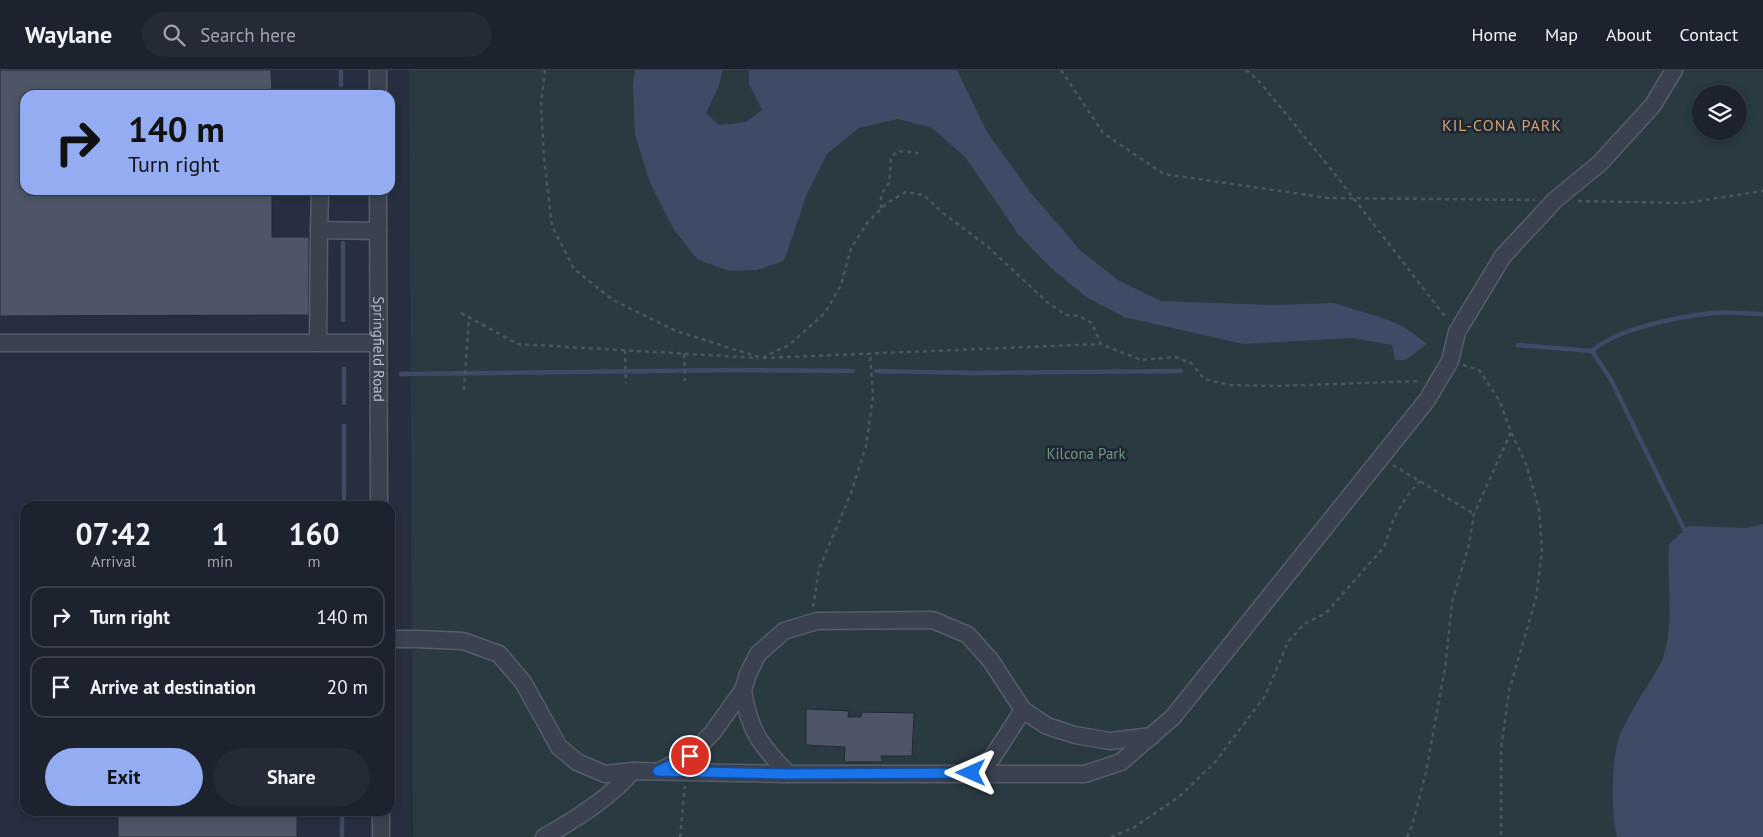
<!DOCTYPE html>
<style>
:root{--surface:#1d222f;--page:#252a37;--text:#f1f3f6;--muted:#a0a4aa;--line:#3b3f4b;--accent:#94adf2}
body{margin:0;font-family:"PT Sans",sans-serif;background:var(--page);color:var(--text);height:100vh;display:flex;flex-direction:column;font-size:19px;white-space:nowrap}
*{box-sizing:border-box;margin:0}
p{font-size:16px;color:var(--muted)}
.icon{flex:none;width:28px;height:28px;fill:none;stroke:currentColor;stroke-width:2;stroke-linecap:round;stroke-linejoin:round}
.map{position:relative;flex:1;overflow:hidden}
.drawer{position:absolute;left:20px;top:431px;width:375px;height:315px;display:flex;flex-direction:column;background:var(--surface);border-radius:15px;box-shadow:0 2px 8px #0003,0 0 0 1px var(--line)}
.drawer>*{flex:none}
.guide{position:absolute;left:20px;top:20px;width:375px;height:105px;border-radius:15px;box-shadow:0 2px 8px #0003,0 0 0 1px var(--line);background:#94adf2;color:#111;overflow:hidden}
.fabs{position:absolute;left:1692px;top:15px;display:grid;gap:10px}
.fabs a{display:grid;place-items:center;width:55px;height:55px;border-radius:50%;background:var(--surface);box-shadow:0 2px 8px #0003,0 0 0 1px var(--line);font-size:25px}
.pin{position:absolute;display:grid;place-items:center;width:42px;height:42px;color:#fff;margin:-21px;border:2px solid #fff;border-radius:50%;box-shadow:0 1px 5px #0007}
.me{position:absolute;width:55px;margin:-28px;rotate:270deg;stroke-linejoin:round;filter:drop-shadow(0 0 4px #0008)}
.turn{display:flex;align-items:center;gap:18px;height:105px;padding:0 25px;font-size:22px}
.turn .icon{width:65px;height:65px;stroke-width:2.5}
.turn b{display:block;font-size:35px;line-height:42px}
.eta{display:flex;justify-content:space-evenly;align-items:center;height:85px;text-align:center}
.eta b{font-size:30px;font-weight:700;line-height:35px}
.cta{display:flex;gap:10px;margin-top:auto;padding:10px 25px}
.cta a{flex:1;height:58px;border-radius:30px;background:var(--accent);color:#111;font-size:20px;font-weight:700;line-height:58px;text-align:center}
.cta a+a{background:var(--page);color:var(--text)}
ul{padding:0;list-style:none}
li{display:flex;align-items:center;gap:15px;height:62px;margin:0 10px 8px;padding:0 15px;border:2px solid var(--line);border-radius:15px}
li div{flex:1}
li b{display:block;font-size:19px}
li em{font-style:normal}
header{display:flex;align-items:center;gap:30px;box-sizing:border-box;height:70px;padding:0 25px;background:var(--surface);border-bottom:1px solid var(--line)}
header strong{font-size:24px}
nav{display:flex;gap:28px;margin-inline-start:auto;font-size:18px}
.search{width:350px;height:45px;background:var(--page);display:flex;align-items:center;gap:12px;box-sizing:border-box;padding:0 18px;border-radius:28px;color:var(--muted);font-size:19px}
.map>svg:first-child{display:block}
</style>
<header>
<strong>Waylane</strong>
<div class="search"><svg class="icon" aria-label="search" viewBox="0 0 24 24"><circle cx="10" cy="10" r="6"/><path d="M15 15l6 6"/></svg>Search here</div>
<nav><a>Home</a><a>Map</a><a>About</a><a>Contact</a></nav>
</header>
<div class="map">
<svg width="1763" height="767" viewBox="0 0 1763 767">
<rect width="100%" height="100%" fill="#272e3f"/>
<path fill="#293a40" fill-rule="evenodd" d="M409 0H1763V767H413ZM1701 24H1739V61H1701Z"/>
<path fill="#3e4a66" d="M635 0H723L718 18 706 43 719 55 746 52 762 40 749 14V0H957L987 62 1031 123 1081 181 1118 210 1161 231 1274 235 1333 233 1380 247 1404 257 1427 274 1406 290H1395L1392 275 1351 268 1243 274 1124 247 1086 227 1051 198 1019 165 965 87 932 58 898 49 859 58 827 84 807 124 784 191 757 200 730 201 698 190 674 160 650 113 635 65 633 15Z
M1763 454V767H1617C1611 745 1612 702 1616 679 1618 665 1629 646 1636 634 1643 622 1661 597 1664 584 1675 548 1666 510 1669 474L1689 456 1748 458Z"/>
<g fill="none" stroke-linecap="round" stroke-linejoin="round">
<path stroke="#3e4a66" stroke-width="4.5" d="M341 15V0
M343 173V250
M1518 275 1592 281 1611 310 1687 465
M1592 281C1618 258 1678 247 1712 243 1729 241 1747 244 1763 244
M344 299V333
M876 301 973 303 1181 301
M401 304 735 300 853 301
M344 356V436
M342 767V741"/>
</g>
<path fill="#4d5567" stroke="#222836" d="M0 0H271L272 25H25V120H272V167H309V245L0 246Z
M806 639 849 641 848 647H861L862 642 914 643 912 686H881L882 692H844L845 677 806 675Z
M297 741V767H118V743Z"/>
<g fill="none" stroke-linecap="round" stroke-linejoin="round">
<defs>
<g id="minor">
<path d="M378 25V0"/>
<path d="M320 120 319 160 378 161"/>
<path id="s1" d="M378 120 379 436"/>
<path d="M0 273H378"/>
<path d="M318 273 319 160"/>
<path d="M390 569H417L463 571 499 584 523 612 559 677 577 692 605 704 633 701 788 704H1085L1121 692 1173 647 1427 330 1450 291 1457 262 1503 186 1555 130 1600 93 1653 35 1674 0"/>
<path d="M743 620C749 661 760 674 788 704"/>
<path d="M663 699 690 686 713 662 743 620 748 604 758 584 784 561 817 551 933 550 968 565 991 591 1023 640 1047 656 1075 665 1110 671 1152 666"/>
<path d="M971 703 992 688 1023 640"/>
<path d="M381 741V767"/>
<path d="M544 767C576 749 608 729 633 701"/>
</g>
</defs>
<use href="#minor" stroke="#565c69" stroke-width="19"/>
<path stroke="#47575c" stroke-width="2.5" stroke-dasharray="4 4" stroke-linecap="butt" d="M545 0 541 35 544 87 552 156 574 199 613 230 676 261 762 288 789 275 825 243 841 215 851 178 867 153 887 133 906 122 924 125 943 143 987 176 1047 232 1066 245 1079 246 1092 253 1101 274 1141 290 1175 287 1191 293 1204 309 1229 315 1278 316 1420 311
M1061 0 1103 63 1164 104 1328 128 1535 130
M1246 0 1258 10 1327 94 1447 249
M1578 131 1685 133 1763 121
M881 138V124L889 113 891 88 897 81 918 83
M461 243 518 274 758 288
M625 280 626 313
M684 284 685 311
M763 288 1101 274
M1463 295 1479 300 1499 330 1511 362 1526 394 1539 439 1542 482 1536 528 1509 621 1501 679V767
M464 320 469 247
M1393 395 1474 444
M813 537 819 499 851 423 866 376 873 326 870 284
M680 767 685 716
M1111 767 1133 758 1180 726 1215 692 1265 626 1288 572 1304 554 1326 543 1384 477 1394 448 1407 426 1420 411
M1407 767 1412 756 1426 702 1445 598 1452 533 1469 474 1474 444 1511 362"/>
<use href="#minor" stroke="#3b414f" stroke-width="16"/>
</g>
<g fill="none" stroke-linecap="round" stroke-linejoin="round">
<defs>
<path id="route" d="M690 686 658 701 788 704 971 703"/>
</defs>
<use href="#route" stroke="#114b97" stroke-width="12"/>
<use href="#route" stroke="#1a73e8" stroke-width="9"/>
</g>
<g text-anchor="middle" stroke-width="5" stroke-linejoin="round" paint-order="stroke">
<g font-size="15" fill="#b7bcc9" stroke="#202634">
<text dy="5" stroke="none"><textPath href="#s1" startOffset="159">Springfield Road</textPath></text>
</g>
<g font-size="15" fill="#70997e" stroke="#202634">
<text x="1086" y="389">Kilcona Park</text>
</g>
<g font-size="16" letter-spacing="1" fill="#cfa36d" stroke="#202634">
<text x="1502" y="61">KIL-CONA PARK</text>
</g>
</g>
</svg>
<div class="fabs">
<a><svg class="icon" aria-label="layers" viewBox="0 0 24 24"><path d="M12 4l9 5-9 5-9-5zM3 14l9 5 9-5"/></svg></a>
</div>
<div class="pin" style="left:690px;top:686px;background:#d93025"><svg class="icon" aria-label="arrive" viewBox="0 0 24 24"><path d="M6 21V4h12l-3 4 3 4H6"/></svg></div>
<svg class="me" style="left:971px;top:703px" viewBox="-20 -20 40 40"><path d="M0-17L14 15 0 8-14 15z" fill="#1a73e8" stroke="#fff" stroke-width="4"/></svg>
<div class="guide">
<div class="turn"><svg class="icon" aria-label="right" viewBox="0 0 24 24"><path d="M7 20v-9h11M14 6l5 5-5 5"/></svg><div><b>140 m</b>Turn right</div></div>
</div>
<section class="drawer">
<div class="eta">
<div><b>07:42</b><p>Arrival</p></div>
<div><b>1</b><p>min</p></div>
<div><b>160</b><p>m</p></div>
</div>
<ul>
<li><svg class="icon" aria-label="right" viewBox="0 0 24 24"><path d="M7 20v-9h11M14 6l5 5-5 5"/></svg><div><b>Turn right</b></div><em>140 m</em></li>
<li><svg class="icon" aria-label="arrive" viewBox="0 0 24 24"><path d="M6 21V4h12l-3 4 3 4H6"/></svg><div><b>Arrive at destination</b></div><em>20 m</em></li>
</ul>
<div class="cta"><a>Exit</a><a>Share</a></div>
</section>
</div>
